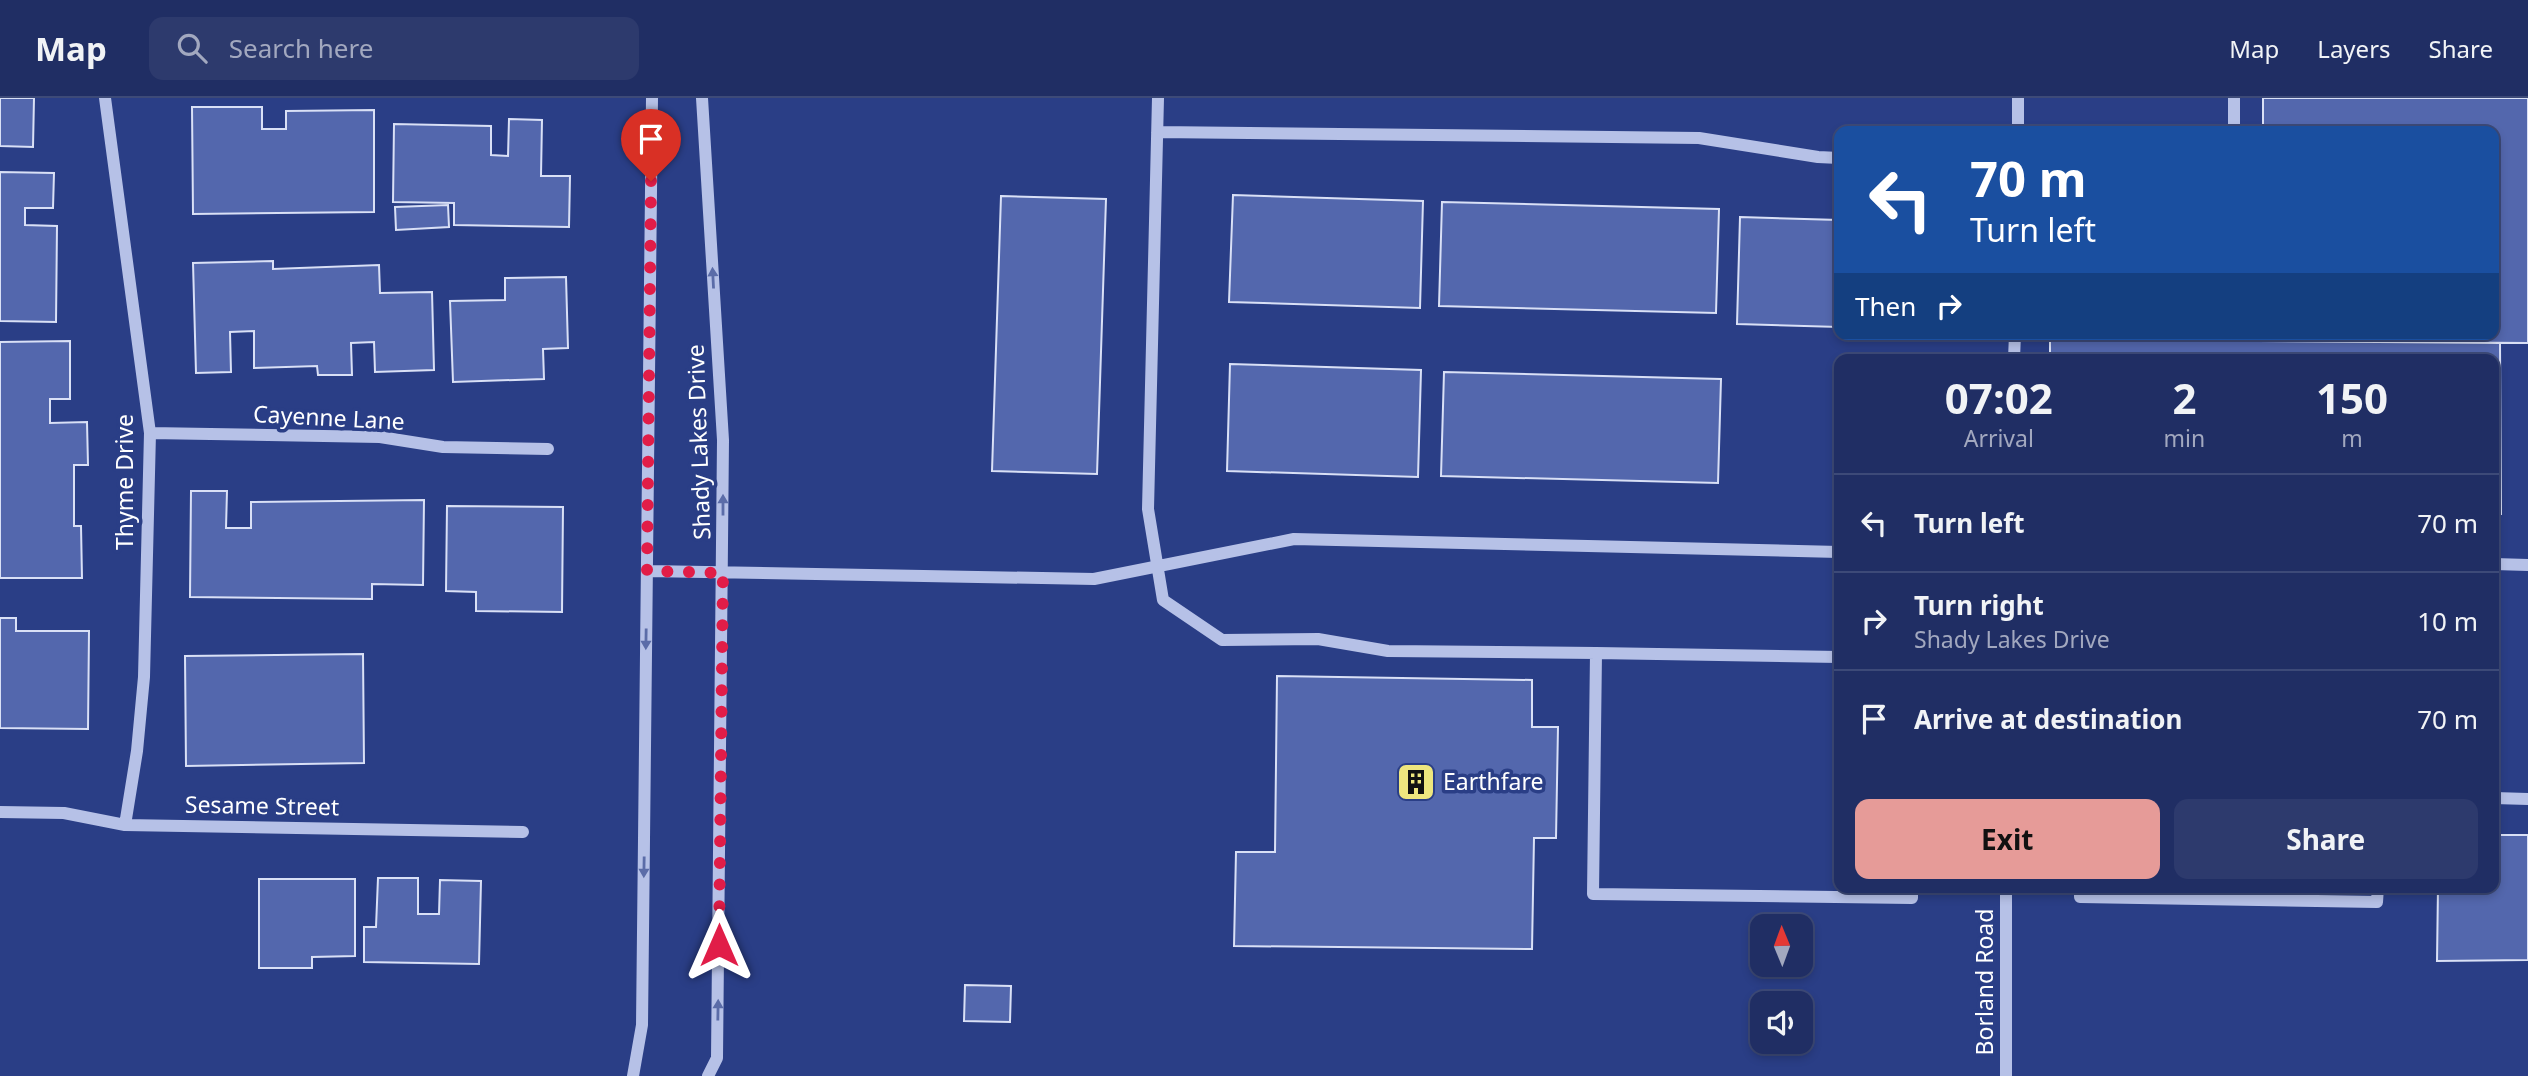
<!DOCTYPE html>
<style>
:root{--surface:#202e64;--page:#2d3a6d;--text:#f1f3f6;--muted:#a2a8bf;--line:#3d4a78;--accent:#e69b98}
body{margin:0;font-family:"Noto Sans",sans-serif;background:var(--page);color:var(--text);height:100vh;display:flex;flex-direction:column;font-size:26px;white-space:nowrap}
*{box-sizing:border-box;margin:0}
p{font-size:23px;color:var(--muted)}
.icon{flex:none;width:38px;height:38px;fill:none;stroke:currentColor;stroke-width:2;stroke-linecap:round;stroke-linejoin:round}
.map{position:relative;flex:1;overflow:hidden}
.panel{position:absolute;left:1834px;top:256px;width:665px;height:539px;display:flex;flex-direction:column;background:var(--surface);border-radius:14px;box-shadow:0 4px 10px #0003,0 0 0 2px var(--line)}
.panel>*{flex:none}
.top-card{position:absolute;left:1834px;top:28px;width:665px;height:214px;border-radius:14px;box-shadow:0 4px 10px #0003,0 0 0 2px var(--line);background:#1a4fa0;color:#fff;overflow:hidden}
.needle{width:46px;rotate:359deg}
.fabs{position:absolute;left:1750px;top:816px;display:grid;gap:14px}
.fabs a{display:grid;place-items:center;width:63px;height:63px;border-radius:14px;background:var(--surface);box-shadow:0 4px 10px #0003,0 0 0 2px var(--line);font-size:35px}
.pin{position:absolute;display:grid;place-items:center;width:60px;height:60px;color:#fff;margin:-72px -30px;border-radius:50% 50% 50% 0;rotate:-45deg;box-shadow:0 0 7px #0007}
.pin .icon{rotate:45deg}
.me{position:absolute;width:77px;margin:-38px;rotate:0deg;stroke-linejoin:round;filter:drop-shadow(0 0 5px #0008)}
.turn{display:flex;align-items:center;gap:24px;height:147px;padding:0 21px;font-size:32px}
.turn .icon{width:91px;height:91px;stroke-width:2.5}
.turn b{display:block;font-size:49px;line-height:60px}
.then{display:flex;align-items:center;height:66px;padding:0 21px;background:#0003;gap:14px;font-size:26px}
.eta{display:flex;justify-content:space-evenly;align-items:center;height:119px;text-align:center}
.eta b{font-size:42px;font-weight:700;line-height:49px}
.button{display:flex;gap:14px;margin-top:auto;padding:14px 21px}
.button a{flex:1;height:80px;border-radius:14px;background:var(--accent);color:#111;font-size:28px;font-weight:700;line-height:80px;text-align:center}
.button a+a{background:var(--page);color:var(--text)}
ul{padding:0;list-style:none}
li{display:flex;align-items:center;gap:21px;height:98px;padding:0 21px;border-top:2px solid var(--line)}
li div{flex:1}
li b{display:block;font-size:26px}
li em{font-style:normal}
header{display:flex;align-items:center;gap:42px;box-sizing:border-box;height:98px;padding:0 35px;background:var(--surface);border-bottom:2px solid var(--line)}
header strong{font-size:33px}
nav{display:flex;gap:38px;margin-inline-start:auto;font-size:24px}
.search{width:490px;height:63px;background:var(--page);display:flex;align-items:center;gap:18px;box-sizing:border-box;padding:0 24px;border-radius:14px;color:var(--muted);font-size:26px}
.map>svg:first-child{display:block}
</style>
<header>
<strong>Map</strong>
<div class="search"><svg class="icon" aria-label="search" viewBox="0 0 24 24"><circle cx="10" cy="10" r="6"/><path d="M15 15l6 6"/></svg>Search here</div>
<nav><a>Map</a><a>Layers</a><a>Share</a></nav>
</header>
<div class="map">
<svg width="2528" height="978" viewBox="0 0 2528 978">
<rect width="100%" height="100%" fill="#2a3e86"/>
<path fill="#5367ad" stroke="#d9e0f6" stroke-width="2" d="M0 0H34L33 49 0 48Z
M2263 0H2528V245L2260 243 2261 236H2494V33H2263Z
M192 9H262V31H286V13L374 12V114L193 116Z
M509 21 542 22 541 78H570L569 129 454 127V105L393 104 394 26 491 28V57L508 58Z
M0 74 54 75 53 110H25V127L57 128 56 224 0 223Z
M1233 97 1423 103 1420 210 1229 204Z
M1001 98 1106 101 1097 376 992 373Z
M1442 104 1719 111 1716 215 1439 208Z
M448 107 449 129 396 132 395 109Z
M1740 119 1839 122V229L1737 226Z
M273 163V171L379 167 380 195 432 194 434 272 375 274 374 244 351 245 352 277H318L317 268 254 270V233L230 234 231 274 196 275 193 165Z
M566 179 568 250 543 251 544 281 453 284 450 203 505 202V180Z
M2050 236H2261L2260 243 2500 245 2501 416H2494V261H2050Z
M70 243V301H50V325L87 324 88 367H74V428H81L82 480H0V244Z
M1230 266 1421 272 1418 379 1227 373Z
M1444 274 1721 281 1718 385 1441 378Z
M191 393H227L226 430H251V404L424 402 423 487 372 486V501L190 499Z
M447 408 563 409 562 514 476 513V494L446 493Z
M0 520H16V533H89L88 631 0 630Z
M363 556 364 665 186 668 185 558Z
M1277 578 1532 582V629H1558L1556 740H1534L1532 851 1234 848 1236 754H1275Z
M2494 737H2528V862L2437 863 2438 789H2494Z
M378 780H418V816H439L440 782 481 783 479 866 364 864V829H376Z
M259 781H355V858L312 859V870H259Z
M965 887 1011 888 1010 924 964 923Z"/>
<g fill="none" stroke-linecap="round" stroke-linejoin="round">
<path stroke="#b6c1e7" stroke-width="12" d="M105 0 150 335 144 579 137 653 125 727
M702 0 723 342 717 960 708 978
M1158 0 1148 411 1163 502 1222 542 1318 541 1388 553 1596 555
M2018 33V0
M2234 33V0
M1157 34 1699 40 1818 59 1839 60
M2014 261 2015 236
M150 335 380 339 443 349 548 351
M2494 466 2528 467
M647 473 1094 481 1294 441 1839 454
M1839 559 1596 555 1593 796 1912 800V789
M2494 700 2528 701
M0 714 64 715 125 727 523 734
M2080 789V799L2377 804 2378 789
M633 978 642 927 652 0
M2006 978V789"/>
</g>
<defs><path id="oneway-solid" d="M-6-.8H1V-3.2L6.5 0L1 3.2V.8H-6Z" transform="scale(1.75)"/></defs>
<g fill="#5b6ca8">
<use href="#oneway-solid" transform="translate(713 180) rotate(-93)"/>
<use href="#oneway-solid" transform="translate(723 407) rotate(-90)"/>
<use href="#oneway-solid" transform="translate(646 541) rotate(91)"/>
<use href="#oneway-solid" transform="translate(644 769) rotate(91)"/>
<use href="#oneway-solid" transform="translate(718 912) rotate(-89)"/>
</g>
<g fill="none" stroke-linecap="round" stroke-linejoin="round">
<path stroke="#e11d48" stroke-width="12" stroke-dasharray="0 21.6" d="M651 83 647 473 723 475 719 847"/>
</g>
<defs>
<symbol id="building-square" viewBox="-11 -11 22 22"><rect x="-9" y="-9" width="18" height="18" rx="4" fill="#eee67e" stroke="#2a3e86"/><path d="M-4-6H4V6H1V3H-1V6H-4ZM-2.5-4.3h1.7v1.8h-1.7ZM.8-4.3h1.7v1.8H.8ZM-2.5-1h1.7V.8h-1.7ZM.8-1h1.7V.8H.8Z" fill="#111"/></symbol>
</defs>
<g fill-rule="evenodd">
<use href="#building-square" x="1394" y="662" width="44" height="44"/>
</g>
<g text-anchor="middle" stroke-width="7" stroke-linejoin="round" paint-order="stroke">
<g font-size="23" fill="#fff" stroke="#2a3e86">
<text transform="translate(329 320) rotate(3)" y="8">Cayenne Lane</text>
<text transform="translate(699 344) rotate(-92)" y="8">Shady Lakes Drive</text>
<text transform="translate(125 384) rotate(-90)" y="8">Thyme Drive</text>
<text transform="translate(262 708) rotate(1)" y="8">Sesame Street</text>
<text transform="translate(1985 884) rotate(-90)" y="8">Borland Road</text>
</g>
<g font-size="23" fill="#fff" stroke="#2a3e86" text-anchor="start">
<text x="1443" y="692">Earthfare</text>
</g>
</g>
</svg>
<div class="fabs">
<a><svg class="needle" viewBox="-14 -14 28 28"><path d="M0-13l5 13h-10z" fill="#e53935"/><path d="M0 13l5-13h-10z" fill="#a2a8bf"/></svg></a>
<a><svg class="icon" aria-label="sound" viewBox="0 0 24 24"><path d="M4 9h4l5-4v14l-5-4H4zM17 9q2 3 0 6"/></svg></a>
</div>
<div class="pin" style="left:651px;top:83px;background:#d93025"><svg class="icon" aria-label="arrive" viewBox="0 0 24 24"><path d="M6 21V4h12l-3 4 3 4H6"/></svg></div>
<svg class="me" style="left:719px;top:847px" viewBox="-20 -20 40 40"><path d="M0-17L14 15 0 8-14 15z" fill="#e11d48" stroke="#fff" stroke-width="4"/></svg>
<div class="top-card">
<div class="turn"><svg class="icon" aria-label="left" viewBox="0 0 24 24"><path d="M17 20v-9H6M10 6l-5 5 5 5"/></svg><div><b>70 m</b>Turn left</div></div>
<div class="then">Then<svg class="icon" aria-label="right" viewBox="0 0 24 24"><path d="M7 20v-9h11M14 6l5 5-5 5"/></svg></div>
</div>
<section class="panel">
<div class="eta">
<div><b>07:02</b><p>Arrival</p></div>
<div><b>2</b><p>min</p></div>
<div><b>150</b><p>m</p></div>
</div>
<ul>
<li><svg class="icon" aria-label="left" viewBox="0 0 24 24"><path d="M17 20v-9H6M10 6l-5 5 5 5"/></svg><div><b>Turn left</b></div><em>70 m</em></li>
<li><svg class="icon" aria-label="right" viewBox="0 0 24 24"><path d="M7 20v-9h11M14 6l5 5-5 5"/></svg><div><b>Turn right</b><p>Shady Lakes Drive</p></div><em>10 m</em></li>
<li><svg class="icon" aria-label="arrive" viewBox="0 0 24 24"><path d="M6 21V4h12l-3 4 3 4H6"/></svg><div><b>Arrive at destination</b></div><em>70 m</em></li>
</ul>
<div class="button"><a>Exit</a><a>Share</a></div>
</section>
</div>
